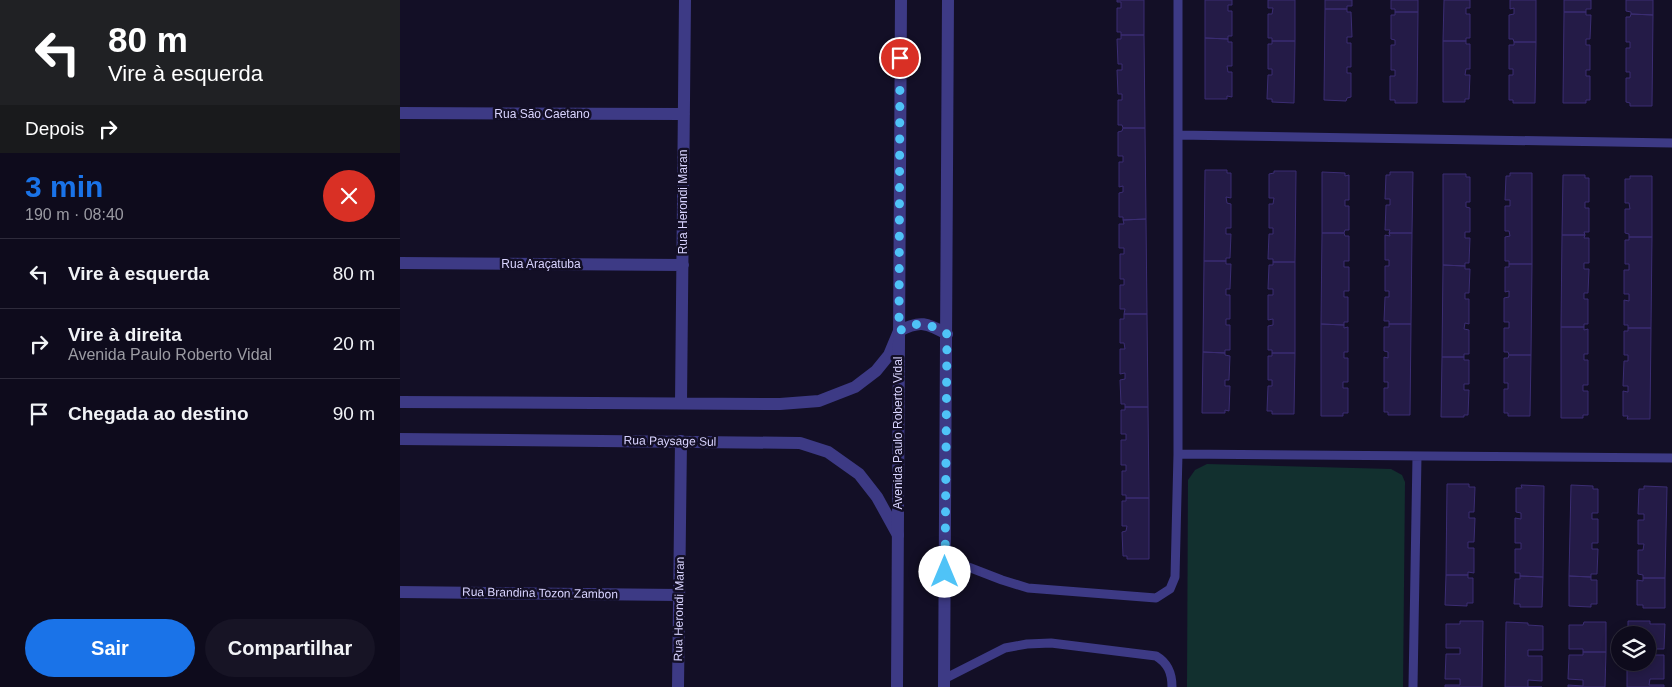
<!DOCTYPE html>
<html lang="pt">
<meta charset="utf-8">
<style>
:root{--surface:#0e0b1c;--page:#171425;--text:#f1f3f6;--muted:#9b9ba3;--line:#2e2b3b;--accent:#1a73e8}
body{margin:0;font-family:Arial,sans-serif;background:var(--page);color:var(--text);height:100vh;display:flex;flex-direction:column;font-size:19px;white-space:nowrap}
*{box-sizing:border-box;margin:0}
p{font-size:16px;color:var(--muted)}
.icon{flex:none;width:28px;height:28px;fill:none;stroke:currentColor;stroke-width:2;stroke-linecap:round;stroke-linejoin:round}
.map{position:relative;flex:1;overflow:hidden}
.sheet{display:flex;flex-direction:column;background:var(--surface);width:400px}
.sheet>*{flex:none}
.hud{background:#202124;color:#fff;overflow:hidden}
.tools{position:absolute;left:1211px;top:626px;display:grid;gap:10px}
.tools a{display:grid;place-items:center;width:45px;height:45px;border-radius:50%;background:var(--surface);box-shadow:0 2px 12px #0003,0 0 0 1px var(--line);font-size:25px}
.pin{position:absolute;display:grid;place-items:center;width:42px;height:42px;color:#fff;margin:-21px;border:2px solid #fff;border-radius:50%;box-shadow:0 1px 5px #0007}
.me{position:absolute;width:55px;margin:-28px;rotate:0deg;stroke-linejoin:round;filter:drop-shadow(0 0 4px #0008)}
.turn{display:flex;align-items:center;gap:18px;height:105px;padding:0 25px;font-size:22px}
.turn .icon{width:65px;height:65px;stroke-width:2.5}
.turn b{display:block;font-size:35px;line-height:42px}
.then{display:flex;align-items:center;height:48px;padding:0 25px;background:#0003;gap:10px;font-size:19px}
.round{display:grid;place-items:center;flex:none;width:52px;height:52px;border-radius:26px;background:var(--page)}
.overview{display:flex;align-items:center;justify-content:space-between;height:85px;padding:0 25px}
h1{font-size:30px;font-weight:700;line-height:38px;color:var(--accent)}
.action{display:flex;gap:10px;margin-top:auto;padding:10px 25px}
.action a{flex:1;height:58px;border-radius:30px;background:var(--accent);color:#fff;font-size:20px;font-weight:700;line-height:58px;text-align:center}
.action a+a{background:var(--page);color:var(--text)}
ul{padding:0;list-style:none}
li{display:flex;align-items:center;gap:15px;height:70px;padding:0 25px;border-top:1px solid var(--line)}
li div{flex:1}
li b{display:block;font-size:19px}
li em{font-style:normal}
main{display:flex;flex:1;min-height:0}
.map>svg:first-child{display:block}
</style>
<main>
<section class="sheet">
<div class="hud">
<div class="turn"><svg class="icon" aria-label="left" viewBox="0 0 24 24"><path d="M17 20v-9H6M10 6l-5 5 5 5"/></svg><div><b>80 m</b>Vire à esquerda</div></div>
<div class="then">Depois<svg class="icon" aria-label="right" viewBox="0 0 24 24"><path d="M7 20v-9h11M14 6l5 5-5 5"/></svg></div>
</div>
<div class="overview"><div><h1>3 min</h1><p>190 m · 08:40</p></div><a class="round" style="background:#d93025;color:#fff"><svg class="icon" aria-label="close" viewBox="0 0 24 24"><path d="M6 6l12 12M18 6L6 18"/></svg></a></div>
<ul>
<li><svg class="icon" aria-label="left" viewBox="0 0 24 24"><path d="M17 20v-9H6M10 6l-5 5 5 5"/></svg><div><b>Vire à esquerda</b></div><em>80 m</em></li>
<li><svg class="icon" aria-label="right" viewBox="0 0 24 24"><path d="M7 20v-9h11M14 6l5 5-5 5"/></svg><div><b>Vire à direita</b><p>Avenida Paulo Roberto Vidal</p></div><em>20 m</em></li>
<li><svg class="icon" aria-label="arrive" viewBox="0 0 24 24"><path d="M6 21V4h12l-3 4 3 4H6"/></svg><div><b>Chegada ao destino</b></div><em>90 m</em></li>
</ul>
<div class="action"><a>Sair</a><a>Compartilhar</a></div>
</section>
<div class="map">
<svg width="1272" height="687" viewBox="0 0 1272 687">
<rect width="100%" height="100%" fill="#130f26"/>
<path fill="#12302f" d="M807 464 991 469 1002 475 1005 482 1003 687H787L788 480 795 470Z"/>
<path fill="#241b47" stroke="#3b2d73" d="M717 0H744V35H721V32H717V8H721V2H717Z
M805 0H832V5H828V11H832V36H828V39L805 38Z
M868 0H895V41H872V38H868V14H872L873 8H868Z
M925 0H952V6H947V9H925Z
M991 0H1018V12H995V9H991Z
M1044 0H1070V8H1066V14H1070V38H1066V41H1043Z
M1110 0H1136V42H1114L1113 39H1109V15L1114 14V8L1110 9Z
M1164 0H1191V9H1186V12H1164Z
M1226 0H1253V15L1231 14V12L1226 11Z
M925 9H947V12H951L952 37H947V43H951V67H947V73H951V97L947 98 946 101 924 100Z
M995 12H1018L1017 103H995V100H990V76H995V70H991V45H995V40L991 39V15H995Z
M1164 12H1186V15H1191L1190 39H1186V45H1190V70H1186V76H1190V100H1186V103H1163Z
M1231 14 1253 15 1252 106H1230V103L1226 102V78H1230V72H1226V48H1230V42H1226V17H1230Z
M721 35H744L745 128H723L722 125H718V100H722V94H718L717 70H722V64H718L717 39H721Z
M805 38 828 39V42H832V66H827L828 72H832V97L827 96V99H805Z
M872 41H895L894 103 872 102V99H867L868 75H872V69H868V44H872Z
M1043 41H1066V44H1070V69H1066L1065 75H1070L1069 99H1065V102H1043Z
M1114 42H1136L1135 103H1113V100H1109V75H1113V69H1109V45H1114Z
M723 128H745L746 219 723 220V217H719V193L723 192V186L719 187V162H723V156H718V132L722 131Z
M805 170H827V173H831V198L826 197 827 203 831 204V228H826V234H831L830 258H826V261H804Z
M874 171H896L895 262H873V259H868L869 234H873V228H869V204H873L874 198H869V174L874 173Z
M922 172 945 173V176L949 175V200H945V206H949V230H945L944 233H922Z
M990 172H1013L1012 233H989L990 230H985L986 205H990V199H985L986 175H990Z
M1110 173H1132V264H1109V261H1105V237L1110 236 1109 231H1105V206H1110V200H1105L1106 176H1110Z
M1043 174H1066V177H1070V202H1066V207L1070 208V232H1065V238H1070L1069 263H1065V266L1043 265Z
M1163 175H1185V178H1189V202H1185V208H1189V232H1184L1185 235H1162Z
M1230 176H1252V237H1229V234L1225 233V209H1230L1229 203H1225V179H1230Z
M746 219 747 314H724L725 309H720V285H724V279H720V254H724V248H719V224H724L723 220Z
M922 233H944L945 236H949V261H944V267H949V291H944V297H948V322H944V325L921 324Z
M989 233H1012L1011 324H989V321H984L985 297H989V291H985V266H989V260H985V235L990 236Z
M1162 235H1185L1184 238H1189V263H1184V269H1189L1188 293H1184V299H1188V324H1184V327H1161Z
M1229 237H1252L1251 328H1228V325H1224V300L1229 301V294H1224V270H1229V264H1225V240H1229Z
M804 261H826V264H831L830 289H826V295H830V319H826V325H830V350H825V353L803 352Z
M873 262H895V353H872V350H868V326L873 325V319L868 320V295H873V289H868L869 265H873Z
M1109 264H1132L1131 355H1109L1108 352H1104V328H1109V322H1104V298L1109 297V291L1105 292V267H1109Z
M1043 265 1065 266V269H1070L1069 293H1065V299H1069V324L1065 323 1064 329 1069 330V354H1064V357H1042Z
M724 314H747L748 407H725V404H721L720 380 725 379V373L720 374V349H725L724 343H720V319H724Z
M921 324 944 325V328L948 327V352H944V358H948V382H943V388H948V413H943V416H921Z
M989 324H1011L1010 415H988V412H984V388H988V382H984V357L988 358V352L984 351V327H989Z
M1161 327H1184V330L1188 329V354H1184V360H1188V385H1183V391H1188V415H1183V418H1161Z
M1228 328H1251L1250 419H1227L1228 416H1223V391L1228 392V386H1223L1224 361H1228V355H1224V331H1228Z
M803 352 825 353V355L830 356 829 380H825V386H830L829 411 825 410V413H802Z
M872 353H895L894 414H872V411H867L868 386H872V380H868V356H872Z
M1109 355H1131L1130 416H1108V413H1104V389H1108V383H1104V358H1108Z
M1042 357H1064V360H1069V384H1064V390H1069L1068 415H1064V417H1041Z
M725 407H748L749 498H726V495H722V471H726V465H721V440H726V434H721V410H725Z
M1047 484H1069V487H1075L1074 512H1069V518H1075L1074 542H1068V548H1074V573L1068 572V575H1046Z
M1121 485 1144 486 1143 577 1120 576V573H1115V549H1121V543H1115V518L1121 519V513L1116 512V488H1122Z
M1171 485 1193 486V489H1198V513H1192V519H1198V543H1192V549H1198L1197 574H1191V577L1169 576Z
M1244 486 1267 487 1265 578H1243V575L1238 574V550H1243L1244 544H1238V520H1244V514H1238L1239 489H1244Z
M726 498H749V559H727V556H723L722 532 726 531 727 526H722V501H726Z
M1046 575H1068V578H1073V603H1067V606L1045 605Z
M1120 576 1143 577 1142 607H1120V604H1114L1115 579H1120Z
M1169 576 1191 577V580H1197V604H1191V607L1169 606Z
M1243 578H1265V608H1243V605H1237V580L1243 581Z
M1060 621H1083L1082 687H1045V685H1060V679H1045L1046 654H1060V648H1046V624H1060Z
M1228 621H1250V624H1265L1264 649H1250V652H1248V635H1228Z
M1106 622 1128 623V625L1143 626V650H1128V656H1142V681L1128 680V687H1142H1105Z
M1184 622H1206V652H1183V649H1169V625H1183Z
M1183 652H1206L1205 687H1168V685L1183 686V680L1168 679 1169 655H1183Z
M1248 652H1250V655H1264V679H1250L1249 685H1264V687H1227V662H1248Z"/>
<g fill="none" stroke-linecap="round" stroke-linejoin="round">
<path stroke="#3d3a85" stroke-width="9" d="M778 135 1272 143
M778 454 1272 458
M545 558 602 580 628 588 756 598 770 589 775 577 778 454V0
M544 679 605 648 627 644 651 643 756 656C768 663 772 673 772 687
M1013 687 1017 456"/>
<path stroke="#3d3a85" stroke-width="12" d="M0 113 284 114
M0 263 283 265
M0 402 380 404 419 401 455 387 476 371 489 355 499 331
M281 403 285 0
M0 439 400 443 428 452 459 474 477 497 498 535
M0 592 279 595
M278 687 281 441"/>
<path stroke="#3d3a85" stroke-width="12" d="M499 331C520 320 527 323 547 334
M497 687 501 0
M544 687 548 0"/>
</g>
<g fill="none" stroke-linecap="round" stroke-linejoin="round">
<path stroke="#4fc3f7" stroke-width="9" stroke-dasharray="0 16.2" d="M500 58 499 331C520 320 527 323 547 334L545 572"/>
</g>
<g text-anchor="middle" stroke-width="5" stroke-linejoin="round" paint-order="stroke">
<g font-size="12" fill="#d9d4ff" stroke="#130f26">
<text x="142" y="118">Rua São Caetano</text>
<text transform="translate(283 202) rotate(-90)" y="4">Rua Herondi Maran</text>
<text x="141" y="268">Rua Araçatuba</text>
<text transform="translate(498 433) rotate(-90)" y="4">Avenida Paulo Roberto Vidal</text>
<text transform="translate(270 441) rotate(1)" y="4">Rua Paysage Sul</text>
<text transform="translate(140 593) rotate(1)" y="4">Rua Brandina Tozon Zambon</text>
<text transform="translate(279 609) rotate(-89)" y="4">Rua Herondi Maran</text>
</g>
</g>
</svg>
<div class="tools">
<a><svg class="icon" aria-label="layers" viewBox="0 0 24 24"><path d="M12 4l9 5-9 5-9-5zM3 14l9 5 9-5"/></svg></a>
</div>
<div class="pin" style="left:500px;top:58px;background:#d93025"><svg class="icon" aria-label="arrive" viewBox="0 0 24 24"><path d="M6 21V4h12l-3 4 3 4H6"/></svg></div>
<svg class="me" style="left:545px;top:572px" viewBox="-20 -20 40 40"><circle r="19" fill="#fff"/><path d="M0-13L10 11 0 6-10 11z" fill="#4fc3f7"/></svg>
</div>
</main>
